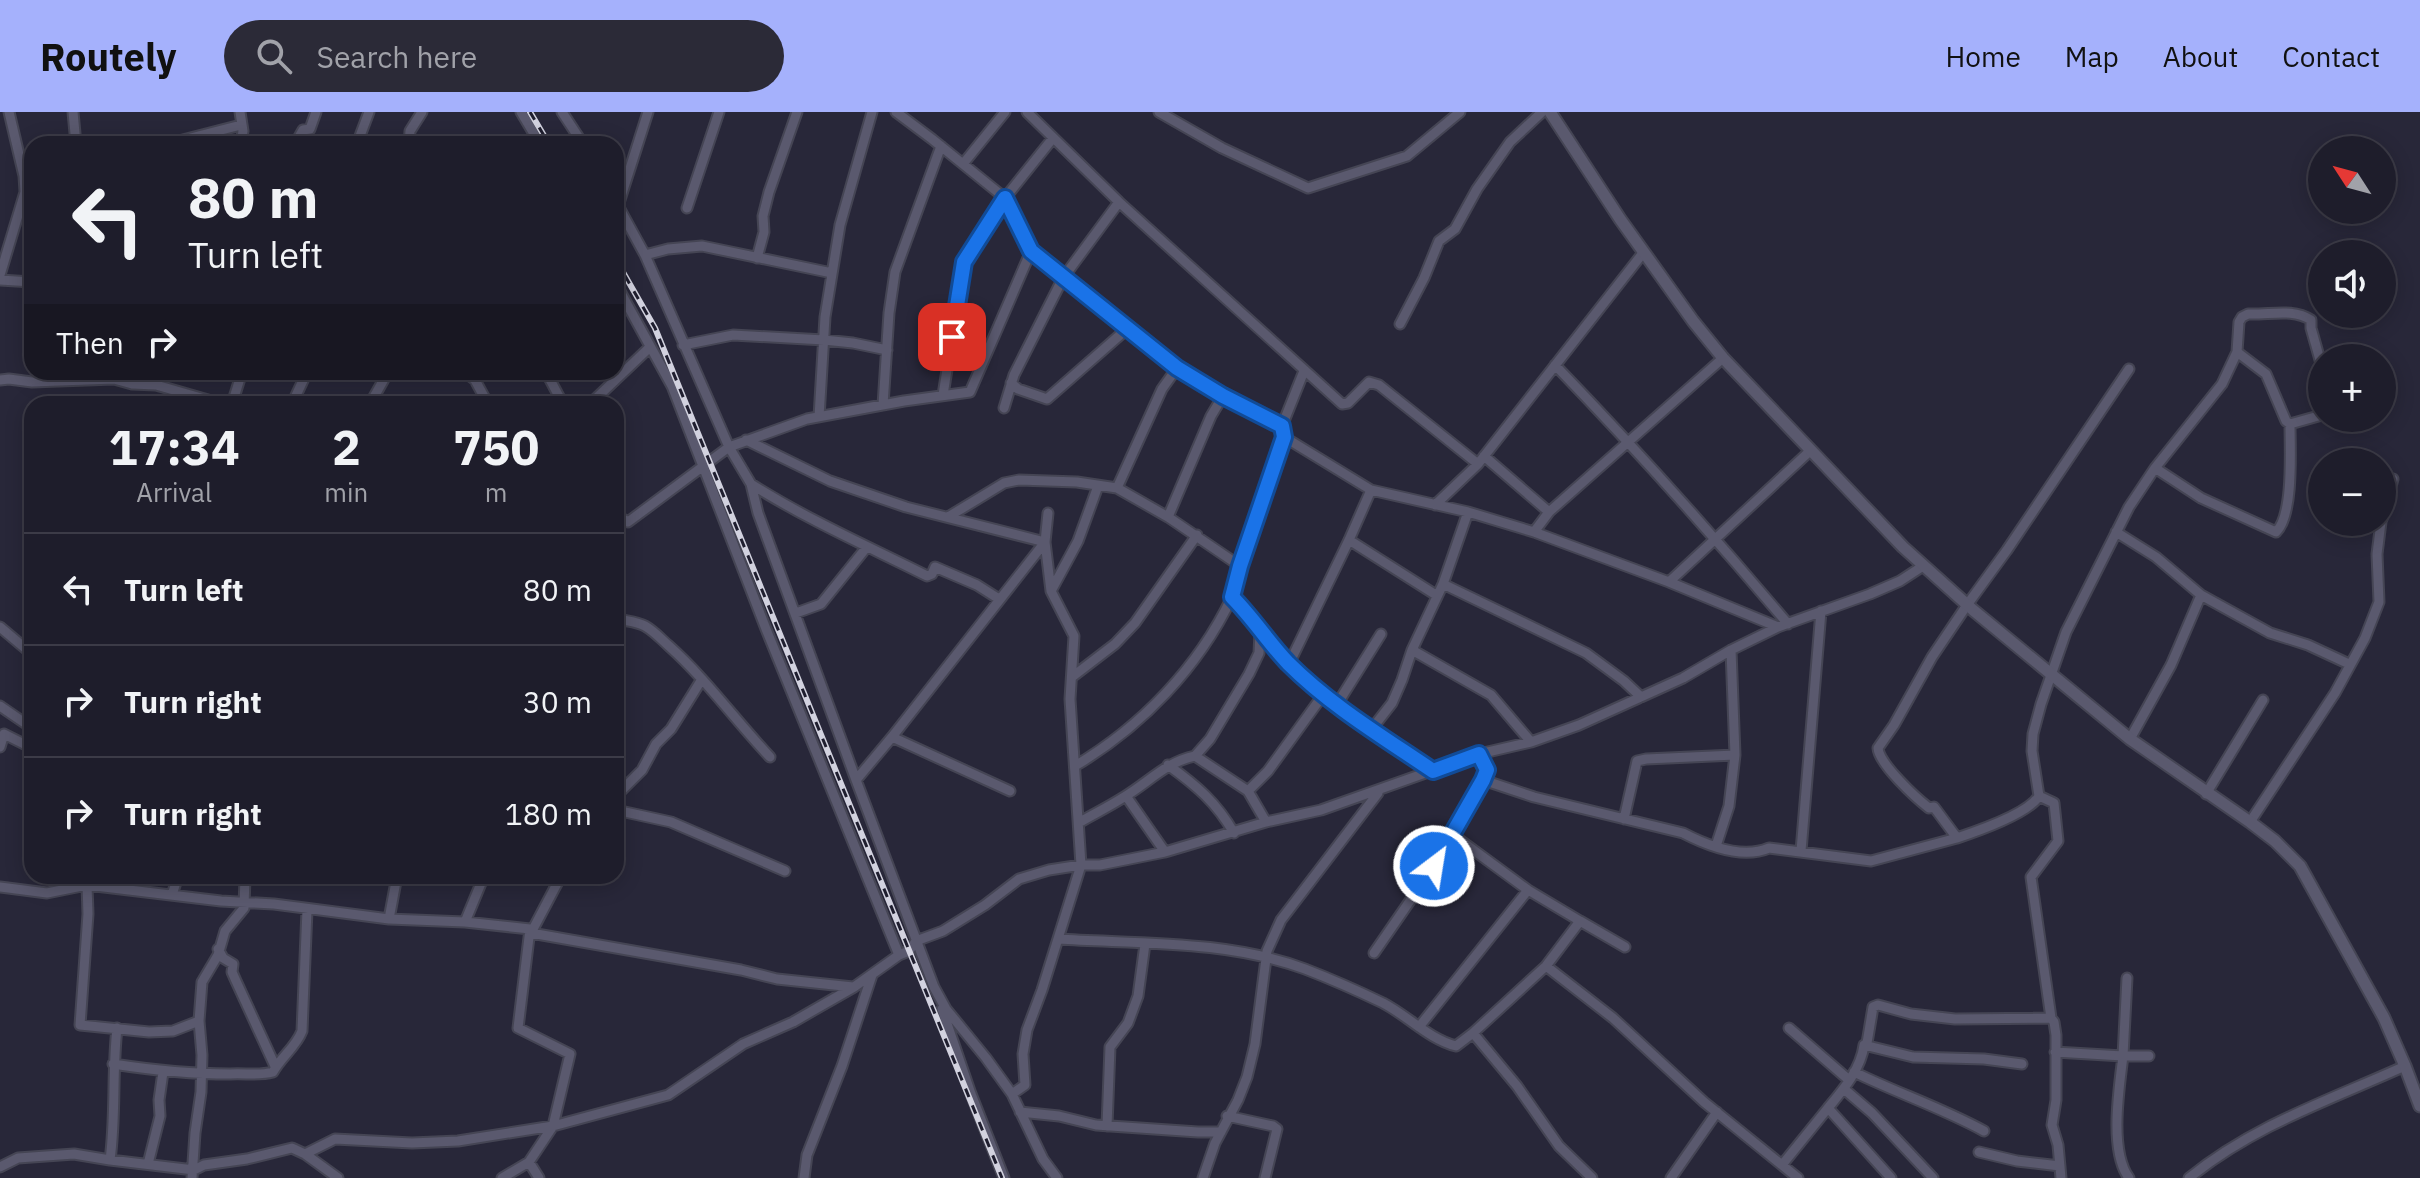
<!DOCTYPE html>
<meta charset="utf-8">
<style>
:root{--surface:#1e1d2b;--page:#2b2a37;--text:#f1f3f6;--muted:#a1a2a9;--line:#3c3b47;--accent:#a5b1fc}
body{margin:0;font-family:"IBM Plex Sans",sans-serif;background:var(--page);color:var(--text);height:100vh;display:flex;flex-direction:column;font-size:30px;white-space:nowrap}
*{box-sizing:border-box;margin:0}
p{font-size:26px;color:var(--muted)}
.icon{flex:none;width:44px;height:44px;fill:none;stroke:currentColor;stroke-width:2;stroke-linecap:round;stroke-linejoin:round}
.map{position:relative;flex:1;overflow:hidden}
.details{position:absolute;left:24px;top:284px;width:600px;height:488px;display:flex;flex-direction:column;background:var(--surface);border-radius:24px;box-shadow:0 4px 20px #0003,0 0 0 2px var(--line)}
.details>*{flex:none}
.guide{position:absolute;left:24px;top:24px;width:600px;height:244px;border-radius:24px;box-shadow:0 4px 20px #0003,0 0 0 2px var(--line);background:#1e1d2b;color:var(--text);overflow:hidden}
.needle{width:52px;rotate:306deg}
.controls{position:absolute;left:2308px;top:24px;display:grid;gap:16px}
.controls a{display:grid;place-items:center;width:88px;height:88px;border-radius:50%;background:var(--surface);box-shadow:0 4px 20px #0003,0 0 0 2px var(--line);font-size:40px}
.pin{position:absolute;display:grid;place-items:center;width:68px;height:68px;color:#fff;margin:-34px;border-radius:16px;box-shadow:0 4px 12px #0006}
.me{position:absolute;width:88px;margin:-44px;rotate:31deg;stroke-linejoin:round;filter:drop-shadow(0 0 6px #0008)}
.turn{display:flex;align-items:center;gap:28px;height:168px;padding:0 32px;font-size:36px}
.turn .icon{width:104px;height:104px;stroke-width:2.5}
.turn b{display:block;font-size:56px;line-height:68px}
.then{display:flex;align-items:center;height:76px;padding:0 32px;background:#0003;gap:16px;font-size:30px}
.eta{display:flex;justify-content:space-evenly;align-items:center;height:136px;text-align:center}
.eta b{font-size:48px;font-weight:800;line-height:56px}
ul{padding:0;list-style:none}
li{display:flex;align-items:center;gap:24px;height:112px;padding:0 32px;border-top:2px solid var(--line)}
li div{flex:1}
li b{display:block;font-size:30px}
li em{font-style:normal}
header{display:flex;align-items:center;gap:48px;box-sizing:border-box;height:112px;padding:0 40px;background:var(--accent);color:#111}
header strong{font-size:38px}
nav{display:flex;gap:44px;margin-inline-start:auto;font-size:28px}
.search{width:560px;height:72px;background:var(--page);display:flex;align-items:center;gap:20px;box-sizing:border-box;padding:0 28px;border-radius:44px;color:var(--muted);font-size:30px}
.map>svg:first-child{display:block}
</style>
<header>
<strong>Routely</strong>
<div class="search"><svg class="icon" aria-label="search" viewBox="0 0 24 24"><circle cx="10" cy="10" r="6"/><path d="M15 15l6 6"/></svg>Search here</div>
<nav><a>Home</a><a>Map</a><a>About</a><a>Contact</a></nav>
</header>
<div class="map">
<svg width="2420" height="1066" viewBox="0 0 2420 1066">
<rect width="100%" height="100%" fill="#282739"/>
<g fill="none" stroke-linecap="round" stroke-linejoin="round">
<defs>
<path id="minor" d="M73 0 76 32
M240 0 243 19 241 32
M521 0 540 32
M562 0 583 32
M896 0 932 27 1005 86 1031 139 1177 256 1223 284 1282 314 1284 325 1371 378 1468 400 1534 420 1669 470 1778 515
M1027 0 1119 90 1342 292 1348 291 1369 270 1379 273 1478 352 1643 141
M1159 0 1222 36 1308 76 1407 44 1460 0
M167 32 241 13
M295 32 303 18 310 17 316 0
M357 32 369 0
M409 32 410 19 422 0
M963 52 1005 0
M616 90 645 143 729 335 751 372 758 401 856 668 934 875 946 897 986 946 1012 982 1043 1047 1057 1066
M618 94 648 0
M687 96 719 0
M645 143 668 137 702 134 832 161
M757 146 764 120 763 104 769 80 797 0
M0 163 25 80 24 64 9 0
M0 168 32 170
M616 172 672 274 766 517 899 843
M1400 212 1424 166 1439 129 1455 117 1477 77 1510 30 1542 0
M683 233 733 223 824 228 853 231 887 238
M2237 240 2266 262 2286 309 2290 312 2322 303
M1555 253C1636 337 1713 423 1788 512
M465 260 475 268 488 292
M546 260 563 292
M0 268 9 267 32 270 114 267 132 272 156 273 222 292
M1011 271 1018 277 1047 287 1128 216
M132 272 136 260
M943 283 964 150 1005 86 1053 26
M232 292 242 260
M292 292 307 260
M370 292 388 260
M590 292 650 235
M883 293 889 201 895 160 941 34
M1004 296 1014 263 1063 166 1119 90
M819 305 825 205 840 113 872 0
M1282 314 1304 259
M746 328 830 369 906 395 1045 430 1051 479 1074 524 1070 587 1081 753 1042 878 1027 918 1023 942 1025 973 1012 982
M1484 344 1549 400
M2155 356 2201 386 2276 420C2294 403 2290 337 2290 312
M751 372C808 408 867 434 927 464L932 462 935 455 977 473 999 487
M1117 376 1162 277 1177 256
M1435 393 1478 352
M1468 400 1443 472 1412 538 1491 583 1531 630
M616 403 628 410 729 335 807 307 904 289 970 280 1031 139
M948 405 1004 371 1019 368 1077 370 1117 376 1168 405 1240 454
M1168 405 1211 304 1223 284
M2382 407 2393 367
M1534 420 1549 400 1723 246
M2116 420 2156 445 2201 483 2171 553 2130 627
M1349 428 1436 483
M1669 470 1810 339
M1443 472 1586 541 1624 569 1641 585
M1051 479 1078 429 1098 374
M2201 483 2270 521 2308 533 2349 552
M1232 485 1240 454 1284 325
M796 501 821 492 866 436
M616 506C623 509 636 509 645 514 654 519 661 527 669 534 706 567 736 609 770 645
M0 515 32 542
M1289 552 1349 428 1371 378
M1072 565 1115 532 1135 511 1197 423
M0 594 32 616
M1336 594 1381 522
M1371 618 1392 591 1402 568 1412 538
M892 625 1010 679
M0 635 4 622 32 636
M1168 653C1197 674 1216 690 1234 721
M1075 654C1142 614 1198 556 1232 485L1252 505 1260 520 1261 518
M856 668 892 625 1045 430 1048 401
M1483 668 1534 685 1683 721C1708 734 1743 747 1769 736L1871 749 1957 726 1934 695 1929 696C1916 686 1879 652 1878 636L1894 613 1932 545 1967 493 2007 438 2129 257
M1248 679 1268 659 1323 583
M2206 682 2263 588
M616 684 642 658 656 632 671 617 702 567
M1126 684 1165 740
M2039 684 2054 691 2058 729 2031 765 2051 906
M616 698 671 710 785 759
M1624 707 1637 649 1646 647 1735 643 1731 538
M1080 710C1094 702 1110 694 1124 685 1149 670 1166 650 1195 644
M1266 710 1248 679 1195 644 1210 627 1249 562 1259 541 1260 520 1289 552 1336 594 1433 659
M2250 710 2335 581 2365 526 2379 490 2377 442 2381 410
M1957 726C1978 719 2028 702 2039 684L2032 639 2033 622 2041 592 2066 520 2129 395 2155 356 2222 272 2237 240 2239 210 2242 205 2248 202C2270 203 2293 196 2311 208V216L2322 255
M1716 734 1729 694 1735 643
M1801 739 1821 499
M99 764 87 773 88 802 80 913 149 920 173 919 199 909
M0 775 47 781 87 773 221 789 274 792 389 807 465 810 530 817 531 821 741 858 777 867 853 875
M172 783 178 764
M389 807 397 764
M1580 809 1625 835
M465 810 484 764
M531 821 561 764
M1058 827C1140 832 1227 828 1305 857 1331 867 1358 879 1383 891 1408 904 1429 927 1456 934L1473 921 1546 854 1580 809 1528 778 1453 723
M218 837 223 846 233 852 232 860 236 869 275 954
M1374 841 1434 754 1483 668 1487 658 1479 642
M1546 854 1613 906 1704 990 1798 1066
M2127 866 2123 944H2149
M942 897 971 982 1004 1066
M1419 915 1528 778
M1789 916 1849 968
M1473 921 1517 974 1559 1034 1592 1066
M1864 933 1913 945 1984 947 2022 952
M2055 940 2123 944C2119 977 2109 1039 2129 1066
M113 952C152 958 190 962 230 962 246 961 258 964 273 960 281 945 296 935 302 919L307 798
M1854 960C1897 981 1942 996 1984 1019
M1844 977 1872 1001 1933 1066
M1828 996C1843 978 1861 957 1864 933L1867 931 1873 895 1878 893 1911 902 1955 907 2051 906 2054 910 2056 923V988L2052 1013 2058 1033 2061 1066
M1020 1000 1059 1004 1096 1013 1198 1020H1221
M1227 1004 1273 1014 1277 1017 1265 1066
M1107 1014 1110 935 1128 911 1138 884 1145 832
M1979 1040 2017 1049 2060 1054
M305 1042 338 1066
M110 1048C116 1004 112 960 117 916
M529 1050 539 1066
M148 1052 160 1004 159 988 163 960
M1782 1053 1828 996 1891 1066
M0 1055 18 1046 74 1042 110 1048 194 1058 204 1053 247 1047 292 1036 305 1042 335 1027 412 1031 458 1029 553 1014 668 983 743 932 793 910 854 875 899 843 909 839 916 829 943 819 985 793 1019 767 1049 758 1081 753H1100L1165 740 1266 710 1321 698 1479 642 1531 630 1579 613 1683 566 1731 538 1778 515 1870 482 1900 469 1923 454
M192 1066 195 1021 201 980 202 943 199 909 202 870 218 843 225 819 244 796 245 764
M502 1066 529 1050 553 1014 570 942 518 916 530 817
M804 1066 807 1043 842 954 872 863
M1203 1066 1215 1031 1238 988 1247 965 1255 932 1267 839 1281 808 1378 681
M1671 1066 1717 1000
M2189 1066C2254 1013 2330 988 2405 954"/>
<path id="tertiary" d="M1550 0 1620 107 1693 209 1723 246 1903 435 1973 498 2130 627 2250 710 2275 729 2300 754 2384 906 2405 954 2420 994"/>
</defs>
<use href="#minor" stroke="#454554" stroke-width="13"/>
<use href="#tertiary" stroke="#454554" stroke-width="15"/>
<use href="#minor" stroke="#5a596e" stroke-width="9"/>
<use href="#tertiary" stroke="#5a596e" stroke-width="11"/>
<defs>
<path id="rail" d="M530 0 549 32
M616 148 655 216 1002 1066"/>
</defs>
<use href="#rail" stroke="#d2d2df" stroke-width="6"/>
<use href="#rail" stroke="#1f1e2f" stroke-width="3" stroke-dasharray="9" stroke-linecap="butt"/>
</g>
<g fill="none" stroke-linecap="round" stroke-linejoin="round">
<defs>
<path id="route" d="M952 225 964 150 1005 86 1031 139 1177 256 1223 284 1282 314 1284 325 1240 454 1232 485C1253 506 1268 530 1288 551 1331 594 1383 625 1433 659L1479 642 1487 658 1483 668 1434 754"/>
</defs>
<use href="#route" stroke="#114b97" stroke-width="20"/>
<use href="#route" stroke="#1a73e8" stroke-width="14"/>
</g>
</svg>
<div class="controls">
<a><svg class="needle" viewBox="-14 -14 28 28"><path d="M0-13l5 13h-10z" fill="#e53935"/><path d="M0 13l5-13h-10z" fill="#a1a2a9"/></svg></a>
<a><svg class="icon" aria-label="sound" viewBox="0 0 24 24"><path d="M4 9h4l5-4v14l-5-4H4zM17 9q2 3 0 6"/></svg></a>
<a>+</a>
<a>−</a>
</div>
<div class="pin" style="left:952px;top:225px;background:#d93025"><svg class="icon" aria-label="arrive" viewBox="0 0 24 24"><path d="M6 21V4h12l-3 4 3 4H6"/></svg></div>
<svg class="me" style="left:1434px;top:754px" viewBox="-20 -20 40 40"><circle r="17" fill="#1a73e8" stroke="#fff" stroke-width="3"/><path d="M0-11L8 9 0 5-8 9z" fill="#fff"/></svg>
<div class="guide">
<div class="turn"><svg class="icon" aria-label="left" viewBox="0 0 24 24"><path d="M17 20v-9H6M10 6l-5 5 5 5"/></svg><div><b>80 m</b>Turn left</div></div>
<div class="then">Then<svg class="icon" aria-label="right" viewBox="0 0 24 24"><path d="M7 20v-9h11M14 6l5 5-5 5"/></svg></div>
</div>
<section class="details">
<div class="eta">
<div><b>17:34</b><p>Arrival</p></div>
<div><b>2</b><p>min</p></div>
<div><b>750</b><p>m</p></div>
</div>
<ul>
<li><svg class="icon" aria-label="left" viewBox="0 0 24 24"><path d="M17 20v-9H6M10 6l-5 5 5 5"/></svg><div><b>Turn left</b></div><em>80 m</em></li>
<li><svg class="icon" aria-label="right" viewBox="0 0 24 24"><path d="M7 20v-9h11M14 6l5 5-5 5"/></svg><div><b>Turn right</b></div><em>30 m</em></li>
<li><svg class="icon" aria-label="right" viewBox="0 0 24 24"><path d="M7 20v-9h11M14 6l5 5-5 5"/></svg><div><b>Turn right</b></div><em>180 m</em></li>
</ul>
</section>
</div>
